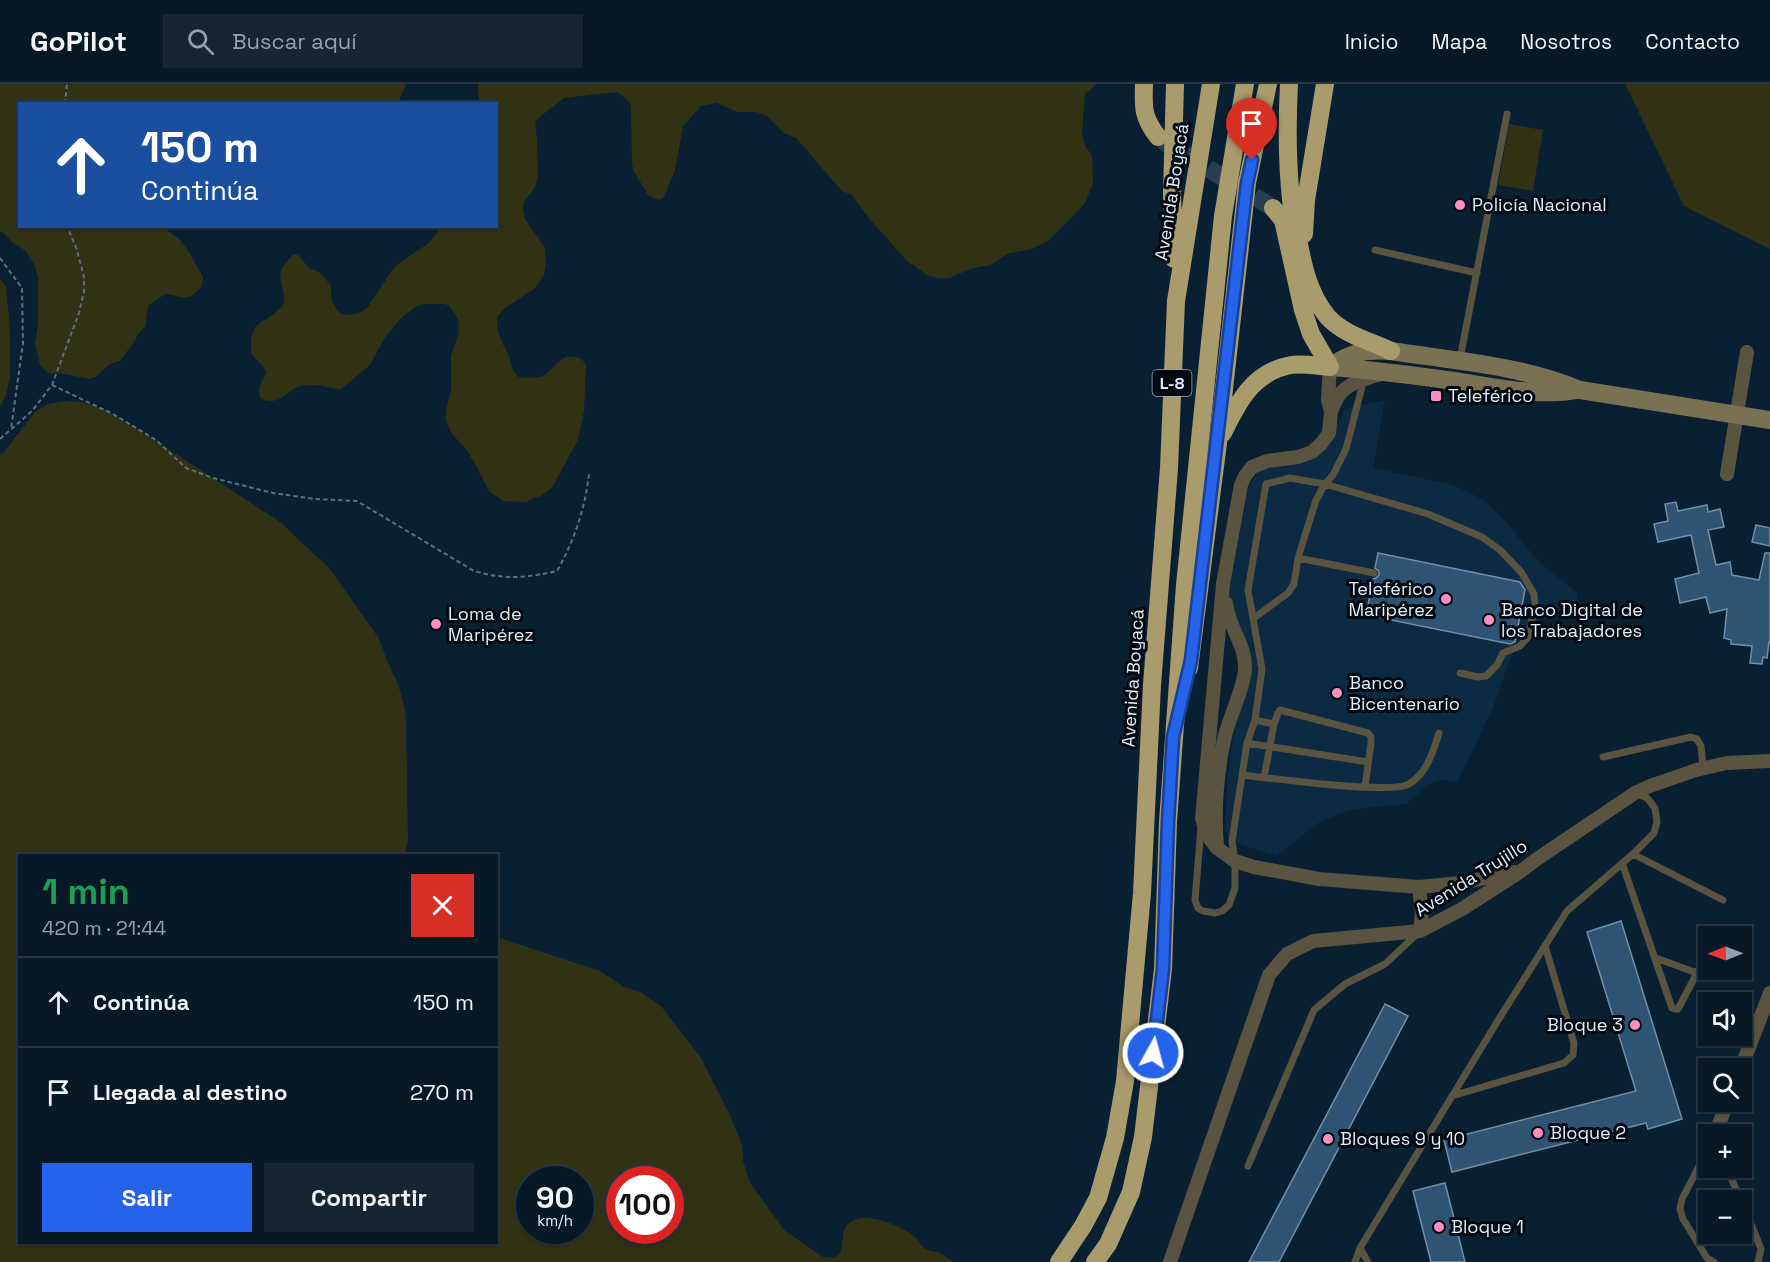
<!DOCTYPE html>
<html lang="es">
<meta charset="utf-8">
<style>
:root{--surface:#071826;--page:#152532;--text:#f1f3f6;--muted:#98a0a7;--line:#283743;--accent:#2563eb}
body{margin:0;font-family:"Space Grotesk",sans-serif;background:var(--page);color:var(--text);height:100vh;display:flex;flex-direction:column;font-size:22px;white-space:nowrap}
*{box-sizing:border-box;margin:0}
p{font-size:20px;color:var(--muted)}
.icon{flex:none;width:33px;height:33px;fill:none;stroke:currentColor;stroke-width:2;stroke-linecap:round;stroke-linejoin:round}
.map{position:relative;flex:1;overflow:hidden}
.details{position:absolute;left:18px;top:770px;width:480px;height:390px;display:flex;flex-direction:column;background:var(--surface);border-radius:0px;box-shadow:0 2px 4px #0004,0 0 0 2px var(--line)}
.details>*{flex:none}
.banner{position:absolute;left:18px;top:18px;width:480px;height:126px;border-radius:0px;box-shadow:0 2px 4px #0004,0 0 0 2px var(--line);background:#1a4fa0;color:#fff;overflow:hidden}
.needle{width:39px;rotate:269deg}
.tools{position:absolute;left:1698px;top:842px;display:grid;gap:12px}
.tools a{display:grid;place-items:center;width:54px;height:54px;border-radius:0px;background:var(--surface);box-shadow:0 2px 4px #0004,0 0 0 2px var(--line);font-size:30px}
.speed{position:absolute;left:516px;top:1082px;display:flex;gap:12px;font-size:30px;font-weight:700;text-align:center}
.speed>*{display:grid;place-content:center;width:78px;height:78px;border-radius:50%;background:var(--surface);box-shadow:0 2px 4px #0004,0 0 0 2px var(--line);line-height:1}
.speed small{font-size:15px;font-weight:400}
.speed .limit{border:9px solid #d22;background:#fff;color:#111}
.pin{position:absolute;display:grid;place-items:center;width:51px;height:51px;color:#fff;margin:-62px -26px;border-radius:50% 50% 50% 0;rotate:-45deg;box-shadow:0 0 6px #0007}
.pin .icon{rotate:45deg}
.me{position:absolute;width:66px;margin:-33px;rotate:7deg;stroke-linejoin:round;filter:drop-shadow(0 0 4px #0008)}
.turn{display:flex;align-items:center;gap:21px;height:126px;padding:0 24px;font-size:27px}
.turn .icon{width:78px;height:78px;stroke-width:2.5}
.turn b{display:block;font-size:42px;line-height:51px}
.round{display:grid;place-items:center;flex:none;width:63px;height:63px;border-radius:0px;background:var(--page)}
.overview{display:flex;align-items:center;justify-content:space-between;height:102px;padding:0 24px}
h1{font-size:36px;font-weight:700;line-height:45px;color:#1e9e55}
.action{display:flex;gap:12px;margin-top:auto;padding:12px 24px}
.action a{flex:1;height:69px;border-radius:0px;background:var(--accent);color:#fff;font-size:24px;font-weight:700;line-height:69px;text-align:center}
.action a+a{background:var(--page);color:var(--text)}
ul{padding:0;list-style:none}
li{display:flex;align-items:center;gap:18px;height:90px;padding:0 24px;border-top:2px solid var(--line)}
li div{flex:1}
li b{display:block;font-size:22px}
li em{font-style:normal}
header{display:flex;align-items:center;gap:36px;box-sizing:border-box;height:84px;padding:0 30px;background:var(--surface);border-bottom:2px solid var(--line)}
header strong{font-size:28px}
nav{display:flex;gap:33px;margin-inline-start:auto;font-size:21px}
.search{width:420px;height:54px;background:var(--page);display:flex;align-items:center;gap:15px;box-sizing:border-box;padding:0 21px;border-radius:0px;color:var(--muted);font-size:22px}
.map>svg:first-child{display:block}
</style>
<header>
<strong>GoPilot</strong>
<div class="search"><svg class="icon" aria-label="search" viewBox="0 0 24 24"><circle cx="10" cy="10" r="6"/><path d="M15 15l6 6"/></svg>Buscar aquí</div>
<nav><a>Inicio</a><a>Mapa</a><a>Nosotros</a><a>Contacto</a></nav>
</header>
<div class="map">
<svg width="1770" height="1178" viewBox="0 0 1770 1178">
<rect width="100%" height="100%" fill="#092033"/>
<path fill="#0c2b42" d="M1385 316 1373 384 1449 400 1469 408 1487 419 1500 431 1537 476 1577 509 1579 522 1575 529 1553 532 1530 539 1520 555 1508 581 1492 626 1457 698 1442 695 1429 700 1407 719 1398 721 1354 725 1339 730 1318 739 1276 772 1232 757 1227 753 1225 740 1227 702 1232 658 1250 584 1230 530 1228 508 1245 412 1258 386 1322 367 1330 359 1344 325Z"/>
<path fill="#313214" fill-rule="evenodd" d="M0 0H406L398 19 20 20V142L163 143 179 155 187 165 203 193C204 204 192 216 180 213 175 212 171 210 165 210L148 222 145 243 137 251 136 255 120 277 110 280 95 293 90 295 64 290 48 289 40 281 35 259 38 241V194L35 182 26 167 12 158 4 149 0 147Z
M478 0H1097L1085 10 1082 50 1085 62 1092 71 1093 100 1085 119 1064 141 1048 157 1029 166 1009 169 990 181 970 185 949 194H937L927 191 907 177 868 133 852 111 842 107 796 54 784 49 767 32 756 28H738L716 19 701 22 683 42 675 86 664 113 659 116 648 111 633 86 632 79 631 21 627 15 617 8 564 14 537 35 535 40 537 54 538 91 535 103 524 118 523 123 525 135 545 164 546 178 544 191 534 205 505 224 497 233C496 249 502 258 509 272 511 278 511 285 515 289 518 294 522 294 527 294 533 294 540 294 545 291 556 283 560 270 575 273 581 274 583 276 586 281L584 327 578 356 552 404 540 412 525 418 503 417 489 407 475 380 466 365 452 350 446 337V326L451 307V272L459 248 458 235 449 221 443 220H423L417 222 403 232 386 252 370 281 341 305C328 304 314 298 301 302 284 307 282 322 261 315 256 305 262 298 266 289L264 284 251 269C251 259 250 251 256 242 263 237 278 228 282 222 289 211 276 197 282 185 284 180 290 175 293 170L298 171 309 184 321 189 331 202 332 217 337 226 341 230 347 231 359 229 367 224 393 185 398 180 429 159 442 143 496 142V20L479 19Z
M1625 0H1770V165L1684 122Z
M1509 40 1543 46 1533 107 1498 101Z
M0 194 6 203 10 245V292L6 311 0 322Z
M69 317 86 319 107 327 150 353 280 438 329 484 378 553 392 588 398 600 405 625 406 637 408 757 405 771H20V1158H496L497 853 600 887 624 903 640 908 661 922 701 974 729 1029 742 1061 743 1077 750 1099 785 1147 823 1173 835 1174C847 1165 839 1151 847 1141 861 1124 902 1142 915 1153 919 1156 920 1161 924 1164 927 1167 933 1167 937 1168 943 1170 948 1174 953 1178H0V370L4 368 36 327 48 320ZM530 1095H580V1146H530ZM620 1095H670V1146H620Z"/>
<path fill="#2f5473" stroke="#738ea5" stroke-width="1.5" d="M1676 418 1678 427 1707 421 1708 428 1720 425 1724 443 1708 446 1716 481 1730 478 1732 491 1759 496 1765 469H1770V559L1769 558 1767 574 1763 573 1762 580 1750 579 1752 562 1731 560V556L1724 554 1727 525 1710 529 1706 513 1680 519 1675 495 1699 489 1691 451 1658 458 1654 440 1668 437 1665 420Z
M1756 441 1770 444V462L1752 458Z
M1378 469 1520 498 1525 506 1515 558 1510 560 1366 531 1373 495 1376 494 1379 491V487L1375 484Z
M1621 837 1682 1035 1648 1045 1646 1039 1452 1088 1444 1056 1636 1007 1587 848Z
M1385 920 1408 932 1279 1178H1249Z
M1445 1099 1465 1178H1431L1413 1107Z"/>
<g fill="none" stroke-linecap="round" stroke-linejoin="round">
<path stroke="#293f51" stroke-width="18" stroke-dasharray="18 9" stroke-linecap="butt" d="M1162 56 1273 124"/>
<path stroke="#5c7080" stroke-width="2" stroke-dasharray="4.5 3" stroke-linecap="butt" d="M65 20 67 0
M0 174 22 204 23 259 11 345
M52 301 113 330 156 356 186 384 213 394 273 409 315 415 357 417 474 487C505 496 526 494 557 487 574 457 585 425 589 390
M0 355 32 327 52 301 79 229 84 208V193L77 166 67 142"/>
<path stroke="#595340" stroke-width="7" d="M1375 166 1477 189
M1460 275 1507 30
M1298 474 1374 489
M1254 534 1288 509 1294 500 1298 474 1316 416 1325 400 1333 391 1346 365 1364 295
M1255 636 1274 640 1278 629 1280 626 1368 649 1371 653V659L1365 703
M1247 659 1368 678
M1603 673 1691 653 1697 655 1701 662 1703 684
M1242 691C1270 694 1390 711 1409 700 1427 689 1433 668 1439 649
M1264 694 1274 640
M1201 743 1195 816 1198 824 1203 827 1215 829 1222 827 1229 821 1235 804V777L1232 757 1247 659 1255 636 1262 585 1248 506 1266 400 1290 394 1325 400 1428 430 1482 453 1500 466 1521 488 1534 510 1535 522 1528 553 1520 562 1503 569 1497 581 1486 592 1478 593 1460 589
M1633 770 1723 816
M1622 779 1672 924 1675 925H1678L1697 889 1656 874
M1697 889 1708 866
M1452 1012 1564 979 1573 971 1574 959 1545 862
M1708 1065 1682 1115 1680 1125 1683 1135 1707 1174 1714 1178
M1248 1082 1314 926 1345 900 1385 880 1418 849
M1726 1083 1741 1116
M1742 1117 1761 1165 1758 1178
M1360 1164 1368 1178
M1355 1178 1360 1164 1497 938 1567 827 1633 770 1654 749 1657 738 1655 724 1647 714 1637 710"/>
<path stroke="#595340" stroke-width="14" d="M1330 283 1328 316 1331 328 1329 349 1321 360 1312 368 1298 373 1267 377 1252 383 1245 392 1241 401 1223 500 1202 735 1208 752 1217 764 1235 777 1254 783 1319 795 1419 803 1461 799 1514 788
M1331 328C1333 323 1336 315 1340 310 1350 298 1367 294 1381 290
M1727 390 1747 268
M1217 762C1214 727 1217 690 1224 656 1228 635 1244 605 1245 585 1246 560 1228 543 1226 519
M1419 803 1422 829 1420 847
M1741 984 1770 909
M1715 1050 1728 1017
M1170 1178 1269 891 1287 870 1313 857 1420 847 1462 825 1521 787 1537 775 1635 709 1650 702 1696 686 1727 679 1770 677"/>
<path stroke="#7a7052" stroke-width="18" d="M1330 283C1351 268 1365 265 1391 267 1454 277 1520 281 1580 306L1770 336
M1330 283C1371 286 1412 291 1454 297 1494 303 1537 313 1578 306"/>
<path stroke="#aa9b6c" stroke-width="18" d="M1144 0C1143 24 1143 34 1158 53
M1289 0C1287 38 1287 77 1291 115 1292 128 1296 142 1298 155 1303 182 1309 210 1327 232 1342 250 1370 257 1391 267
M1273 124 1283 136 1303 226 1311 250 1330 283
M1304 150 1306 116 1325 0
M1174 175 1172 109 1175 0
M1223 349C1238 318 1253 288 1291 281 1303 279 1317 282 1330 283
M1189 584 1218 359 1247 99 1268 0
M1059 1178 1083 1142 1098 1114 1115 1054 1125 997 1142 809 1152 601 1169 384 1176 217 1211 0
M1095 1178 1108 1160 1131 1108 1143 1053 1163 885 1168 738 1185 501 1223 132 1245 0"/>
</g>
<g fill="none" stroke-linecap="round" stroke-linejoin="round">
<defs>
<path id="route" d="M1153 969 1163 885 1168 738 1173 653 1191 576 1247 99 1252 76"/>
</defs>
<use href="#route" stroke="#184099" stroke-width="15"/>
<use href="#route" stroke="#2563eb" stroke-width="10"/>
</g>
<g fill="#fe8ebd" stroke="#030911" stroke-width="2">
<circle cx="1460" cy="121" r="6"/>
<rect x="1430" y="306" width="12" height="12" rx="3"/>
<circle cx="1446" cy="515" r="6"/>
<circle cx="1489" cy="536" r="6"/>
<circle cx="436" cy="540" r="6"/>
<circle cx="1337" cy="609" r="6"/>
<circle cx="1635" cy="941" r="6"/>
<circle cx="1538" cy="1049" r="6"/>
<circle cx="1328" cy="1055" r="6"/>
<circle cx="1439" cy="1143" r="6"/>
</g>
<g text-anchor="middle" stroke-width="6" stroke-linejoin="round" paint-order="stroke">
<rect fill="#030911" stroke="#9eaab6" stroke-width="1.5" x="1152.5" y="286" width="39" height="26" rx="4.5"/>
<g font-size="16" font-weight="bold" fill="#e1effc">
<text x="1172" y="305">L-8</text>
</g>
<g font-size="18" fill="#e1effc" stroke="#030911">
<text transform="translate(1172 108) rotate(-81)" y="6">Avenida Boyacá</text>
<text transform="translate(1133 594) rotate(-86)" y="6">Avenida Boyacá</text>
<text transform="translate(1471 794) rotate(-32)" y="6">Avenida Trujillo</text>
</g>
<g font-size="18" fill="#e1effc" stroke="#030911" text-anchor="start">
<text x="1472" y="127">Policía Nacional</text>
<text x="1448" y="318">Teleférico</text>
<text x="1434" y="511" text-anchor="end">Teleférico<tspan x="1434" dy="21">Maripérez</tspan></text>
<text x="1501" y="532">Banco Digital de<tspan x="1501" dy="21">los Trabajadores</tspan></text>
<text x="448" y="536">Loma de<tspan x="448" dy="21">Maripérez</tspan></text>
<text x="1349" y="605">Banco<tspan x="1349" dy="21">Bicentenario</tspan></text>
<text x="1623" y="947" text-anchor="end">Bloque 3</text>
<text x="1550" y="1055">Bloque 2</text>
<text x="1340" y="1061">Bloques 9 y 10</text>
<text x="1451" y="1149">Bloque 1</text>
</g>
</g>
</svg>
<div class="tools">
<a><svg class="needle" viewBox="-14 -14 28 28"><path d="M0-13l5 13h-10z" fill="#e53935"/><path d="M0 13l5-13h-10z" fill="#98a0a7"/></svg></a>
<a><svg class="icon" aria-label="sound" viewBox="0 0 24 24"><path d="M4 9h4l5-4v14l-5-4H4zM17 9q2 3 0 6"/></svg></a>
<a><svg class="icon" aria-label="search" viewBox="0 0 24 24"><circle cx="10" cy="10" r="6"/><path d="M15 15l6 6"/></svg></a>
<a>+</a>
<a>−</a>
</div>
<div class="speed"><div>90<small>km/h</small></div><div class="limit">100</div></div>
<div class="pin" style="left:1252px;top:76px;background:#d93025"><svg class="icon" aria-label="arrive" viewBox="0 0 24 24"><path d="M6 21V4h12l-3 4 3 4H6"/></svg></div>
<svg class="me" style="left:1153px;top:969px" viewBox="-20 -20 40 40"><circle r="17" fill="#2563eb" stroke="#fff" stroke-width="3"/><path d="M0-11L8 9 0 5-8 9z" fill="#fff"/></svg>
<div class="banner">
<div class="turn"><svg class="icon" aria-label="ahead" viewBox="0 0 24 24"><path d="M12 20V5M6 11l6-6 6 6"/></svg><div><b>150 m</b>Continúa</div></div>
</div>
<section class="details">
<div class="overview"><div><h1>1 min</h1><p>420 m · 21:44</p></div><a class="round" style="background:#d93025;color:#fff"><svg class="icon" aria-label="close" viewBox="0 0 24 24"><path d="M6 6l12 12M18 6L6 18"/></svg></a></div>
<ul>
<li><svg class="icon" aria-label="ahead" viewBox="0 0 24 24"><path d="M12 20V5M6 11l6-6 6 6"/></svg><div><b>Continúa</b></div><em>150 m</em></li>
<li><svg class="icon" aria-label="arrive" viewBox="0 0 24 24"><path d="M6 21V4h12l-3 4 3 4H6"/></svg><div><b>Llegada al destino</b></div><em>270 m</em></li>
</ul>
<div class="action"><a>Salir</a><a>Compartir</a></div>
</section>
</div>
